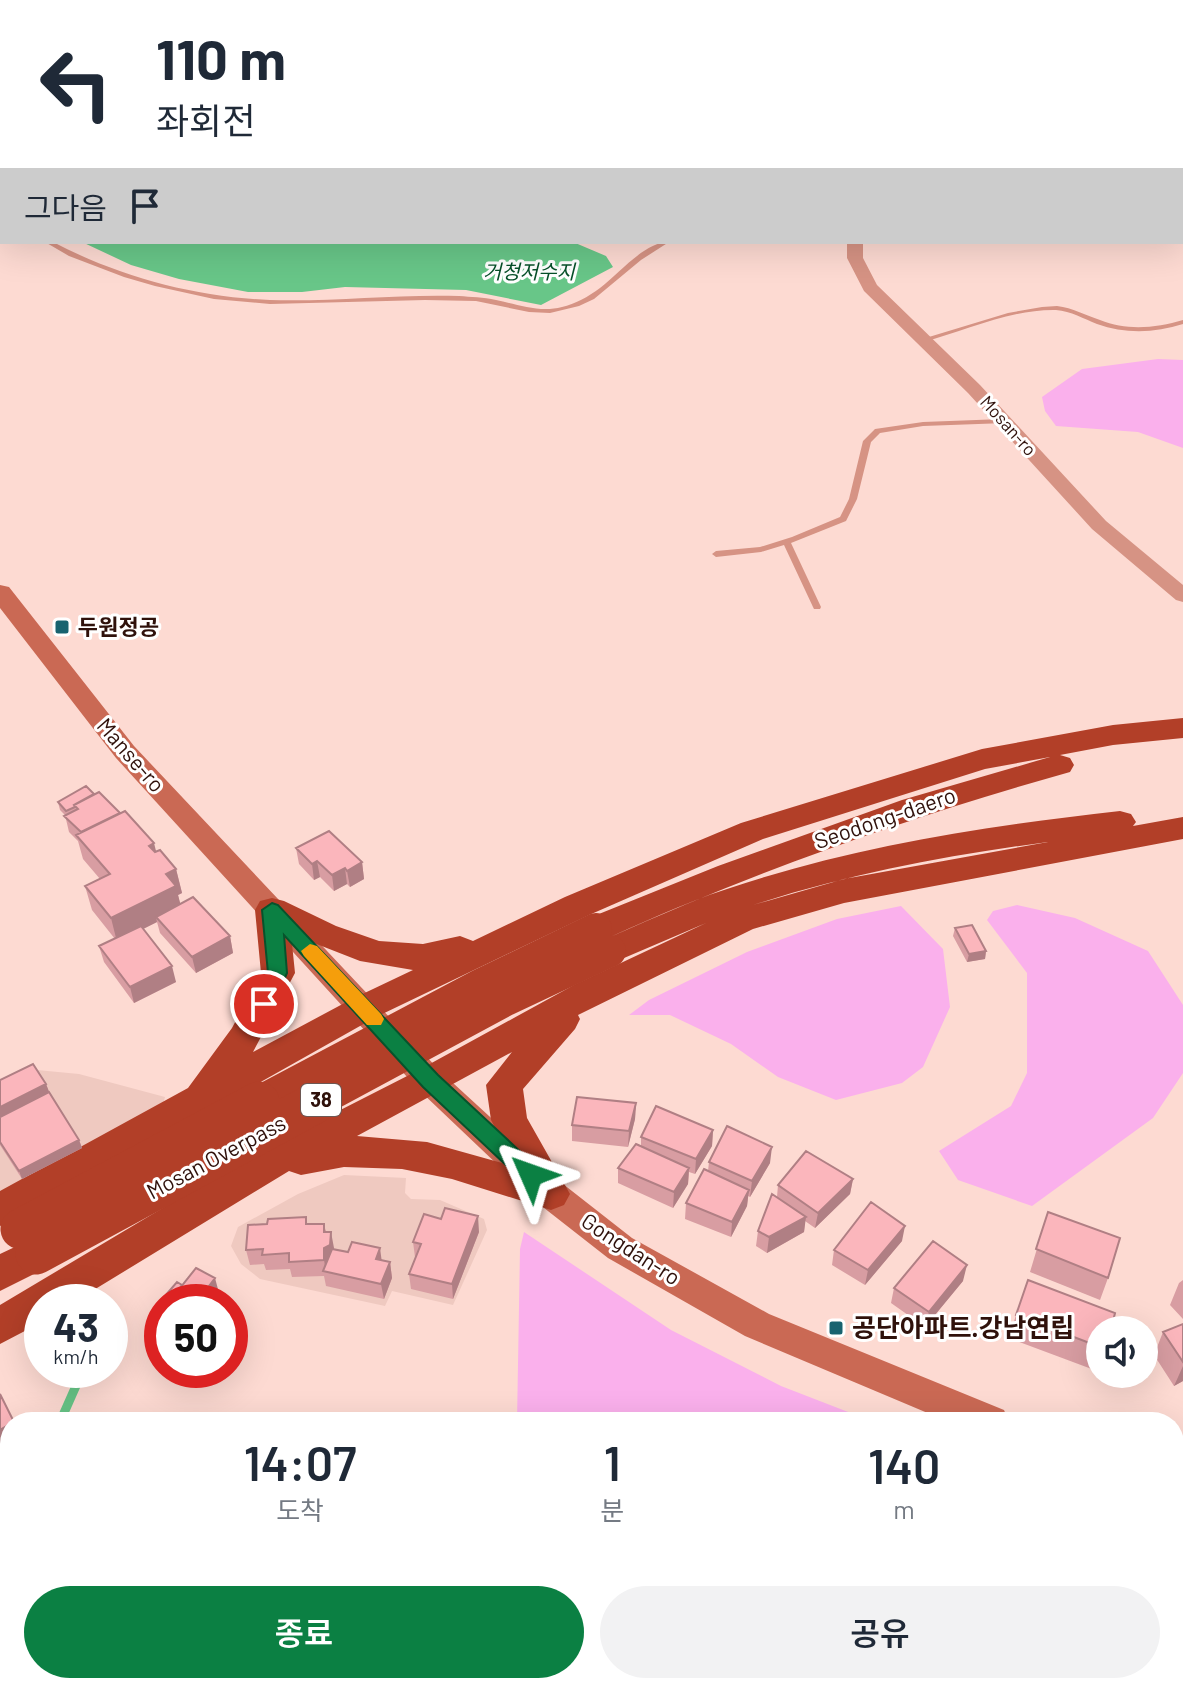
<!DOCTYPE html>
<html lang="ko">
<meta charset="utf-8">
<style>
:root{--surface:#fff;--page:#f2f2f3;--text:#1f2937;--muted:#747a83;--accent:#0b8043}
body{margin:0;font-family:Barlow,"Noto Sans KR",sans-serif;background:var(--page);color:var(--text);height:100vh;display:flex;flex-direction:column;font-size:30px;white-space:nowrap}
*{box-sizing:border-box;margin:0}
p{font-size:26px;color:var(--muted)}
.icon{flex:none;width:44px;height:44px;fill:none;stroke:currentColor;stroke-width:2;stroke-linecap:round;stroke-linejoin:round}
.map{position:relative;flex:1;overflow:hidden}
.drawer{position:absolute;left:0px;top:1412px;width:1184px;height:282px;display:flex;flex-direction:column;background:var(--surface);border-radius:32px 32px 0 0;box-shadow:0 8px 32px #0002}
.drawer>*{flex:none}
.banner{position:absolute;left:0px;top:0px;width:1184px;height:244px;box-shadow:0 8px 32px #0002;background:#fff;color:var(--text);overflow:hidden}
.controls{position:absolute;left:1086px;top:1316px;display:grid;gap:16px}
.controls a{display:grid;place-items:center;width:72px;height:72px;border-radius:50%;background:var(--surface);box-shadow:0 8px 32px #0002;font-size:40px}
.speed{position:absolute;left:24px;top:1284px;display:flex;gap:16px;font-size:40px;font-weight:700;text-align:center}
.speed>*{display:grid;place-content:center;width:104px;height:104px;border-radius:50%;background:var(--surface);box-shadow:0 8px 32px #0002;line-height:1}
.speed small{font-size:20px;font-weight:400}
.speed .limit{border:12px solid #d22;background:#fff;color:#111}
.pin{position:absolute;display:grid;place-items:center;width:68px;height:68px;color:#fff;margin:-34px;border:4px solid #fff;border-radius:50%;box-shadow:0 2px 8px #0007}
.me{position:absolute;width:88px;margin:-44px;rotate:313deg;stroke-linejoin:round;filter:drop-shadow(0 0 6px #0008)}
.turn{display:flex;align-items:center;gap:28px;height:168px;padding:0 24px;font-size:36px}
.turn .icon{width:104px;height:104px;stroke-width:2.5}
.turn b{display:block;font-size:56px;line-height:68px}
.then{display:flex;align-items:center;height:76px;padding:0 24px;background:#0003;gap:16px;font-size:30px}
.eta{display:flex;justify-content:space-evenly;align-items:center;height:136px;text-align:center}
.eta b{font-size:48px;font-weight:600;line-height:56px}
.primary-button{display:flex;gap:16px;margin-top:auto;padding:16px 24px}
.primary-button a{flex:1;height:92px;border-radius:48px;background:var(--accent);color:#fff;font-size:32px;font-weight:600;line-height:92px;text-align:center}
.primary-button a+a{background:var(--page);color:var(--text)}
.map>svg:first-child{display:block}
</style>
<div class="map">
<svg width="1183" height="1693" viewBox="0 0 1183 1693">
<rect width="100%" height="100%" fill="#fddad2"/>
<path fill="#efc9c0" d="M37 1070 79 1074 165 1097 162 1108 0 1197V1090Z
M344 1175 406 1178 405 1193 411 1199 440 1200 484 1219 487 1230 453 1305 392 1291 385 1306 260 1279 241 1264 231 1246 238 1227 298 1194Z
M1174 1536 1183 1540V1693H1054L1059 1684H1174Z"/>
<path fill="#fab0ec" d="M1158 359 1183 360V448L1138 432 1056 426 1045 411 1042 397 1082 369Z
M1017 905 1075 918 1148 951 1183 1005V1073L1153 1118 1032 1206 958 1180 939 1151 1011 1106 1027 1073V973L987 920 993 911Z
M901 906 943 949 950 1007 923 1067 902 1083 836 1100 778 1077 731 1044 670 1015H629L649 1000 747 952 837 919Z
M524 1232 671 1330 781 1386 874 1422H517L520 1249Z
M731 1684H841L837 1693H751Z"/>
<path fill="#68c688" d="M82 242H573L606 256 613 267 541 305 466 290 345 287 302 292H248L179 279 131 265Z"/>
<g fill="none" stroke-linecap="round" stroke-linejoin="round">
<path stroke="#68c688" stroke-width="9" d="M60 1422 83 1370
M0 1516 10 1497"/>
<path fill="#d69384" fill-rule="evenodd" d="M45 242H53C120 277 195 297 270 300 333 302 396 294 459 296 471 297 483 297 496 300 517 304 539 313 562 307 575 304 588 297 600 288 619 274 644 242 669 242L641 260 594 299 579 306 550 313 529 312 476 301 425 300 270 304 214 299 155 286 124 277 69 256Z
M1057 306C1073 308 1085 315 1100 320 1127 331 1156 328 1183 320V324C1155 333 1125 334 1097 324 1084 319 1071 311 1056 310 1011 309 966 331 923 342L919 340 1008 313 1042 307Z
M1003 419 1007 421 1006 423 923 426 880 433 871 442 857 499 846 521 791 543 821 607 820 609H814L813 607 784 545 761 552 716 557 712 554 716 551 760 547 792 537 840 517 849 499 863 441 875 429 923 422Z
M1029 1684H1044L1040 1693H1025Z"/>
<path fill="#d69384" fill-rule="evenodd" d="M1110 0H1123L1124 2H1111Z
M1182 22H1183V29H1182Z
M2 220V228L0 229V221Z"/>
<path fill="#d69384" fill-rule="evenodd" d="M892 0H906V2H892Z
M847 242H863V258L877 285 980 385 1106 521 1183 585V602L1176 600 1092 529 968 393 864 291 847 258Z"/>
<path fill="#ca6954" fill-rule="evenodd" d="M0 585 9 587 134 746 441 1072 563 1184 632 1238 769 1314 1004 1410 1009 1422H949L745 1336 608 1258 539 1204 419 1090 116 758 0 608Z
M1174 1479 1183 1483V1519L1174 1516Z"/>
<path fill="#b23f28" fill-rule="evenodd" d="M1183 718V738L1113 745 1060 755 1070 758 1074 765 1070 772C912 816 757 871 608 938L596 941 584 938 579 929 584 920 718 866 902 800 1050 757 985 769 763 839 589 915 376 1017 14 1221 0 1226V1191L188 1088 232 1028 261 973 255 910 260 901 272 898 284 901 336 926 379 941 423 944 460 936 473 941 565 897 741 823 982 749 1113 725ZM291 934 360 961 413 970 352 999 253 1052 295 973Z
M1120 811 1131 814 1136 822 1133 826 1183 817V839L844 903 753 929 578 1015 580 1019 575 1029 523 1089 527 1118 570 1194 564 1205 551 1210 452 1179 402 1169 344 1167 301 1175 289 1171 74 1302H42V1322L0 1344V1305L250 1156 417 1071 574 985 706 923 610 964 598 960 593 951 598 942C641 924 683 903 727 889 855 846 987 826 1120 811ZM1048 842 844 879 753 905C849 874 948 855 1048 842ZM512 1052 486 1085 491 1120 516 1167 427 1142 357 1136Z
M36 1237 50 1242 56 1254 50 1266 0 1291V1254Z"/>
<path stroke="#b23f28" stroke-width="32" d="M255 1104 480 985 596 929
M313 1104 506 1000 610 951"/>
<path stroke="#b23f28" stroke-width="41" d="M21 1229 259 1102
M36 1254 317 1102"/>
</g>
<path fill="#d89da2" d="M94 794 176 869 182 893 178 895 180 904 230 936 233 953 196 973 160 933 157 922 143 929 176 982 134 1003 104 962 99 946 115 939 92 910 85 886 100 879 83 859 78 841 69 832 65 815 60 810 58 802Z
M296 848 362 862 364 879 350 887 347 884 334 891 320 877 314 880 299 864Z
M955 928 986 951 985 959 967 962 953 936Z
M0 1080 46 1084 49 1092 79 1140 82 1148 22 1179 0 1145Z
M636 1103 635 1119 628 1147 572 1141V1125Z
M713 1130 712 1146 695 1174 689 1172 688 1184 673 1208 618 1183V1168L641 1146V1137Z
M709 1162 770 1163 750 1197 748 1196 747 1206 731 1237 685 1219 686 1203 708 1171Z
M853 1179 850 1194 815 1228 805 1221 804 1232 767 1253 756 1246 758 1231 777 1197 778 1185Z
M1048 1212 1108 1278 1100 1300 1030 1272Z
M307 1224H324L326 1232 334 1249 390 1262 392 1278 384 1299 326 1286 324 1276 292 1277 290 1269 266 1270 264 1264 250 1265 246 1250Z
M479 1232 453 1299 411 1289 409 1274 416 1258 415 1257 413 1242Z
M902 1241 865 1285 832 1265 834 1250Z
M1183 1280V1319L1170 1305 1179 1283Z
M963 1281 925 1327 891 1303 894 1288Z
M182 1285 219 1293 162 1302V1332L157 1317 161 1312 158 1304Z
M1016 1315 1100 1330V1363L1097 1371 1009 1338Z
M1183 1324V1381L1174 1386 1154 1355 1163 1332Z
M1174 1569 1183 1573V1693H1152L1134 1685V1684H1174Z
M894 1684H955L952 1693H891Z"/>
<path fill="#b07f84" d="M154 843 160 867 149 846Z
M317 861 320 877 314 880 312 864Z
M362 862 364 879 350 887 347 871Z
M345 868 347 884 334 891 332 875Z
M176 869 182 893 178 895 182 910 156 917 157 922 117 942 111 918 166 874Z
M230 936 233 953 196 973 192 957Z
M986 951 985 959 967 962 969 954Z
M172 966 176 982 134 1003 130 987Z
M46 1084 52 1099 0 1126V1107Z
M636 1103 635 1119 628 1147 629 1131Z
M713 1130 712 1146 695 1174 696 1159Z
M79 1140 82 1148 22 1179 19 1171Z
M772 1147 770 1163 750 1197 752 1181Z
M689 1168 688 1184 673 1208 674 1192Z
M853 1179 850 1194 815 1228 818 1213Z
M749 1190 747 1206 731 1237 732 1222Z
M478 1216 479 1232 453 1299 452 1284Z
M806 1217 804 1232 767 1253 769 1237Z
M324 1224 327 1239 331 1232 334 1248 333 1260 326 1272 324 1260Z
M905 1226 902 1241 865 1285 868 1270Z
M380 1248 382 1263 376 1259Z
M390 1262 392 1278 384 1299 381 1284Z
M967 1265 963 1281 925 1327 929 1312Z
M215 1278 219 1293 213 1302H197Z
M1183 1366V1381L1174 1386Z
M10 1424V1451L0 1457V1430Z"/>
<path fill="#fbb6bc" stroke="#b07f84" stroke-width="2" d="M86 786 94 794 74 805 75 807 66 811 58 802Z
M99 792 120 813 81 832 64 816 78 809 74 805Z
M125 811 154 843 149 846 155 852 160 850 176 869 166 874 176 886 111 918 85 886 110 874 76 835Z
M329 831 362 862 347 871 345 868 332 875 317 861 312 864 296 848Z
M193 897 230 936 192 957 156 917Z
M972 925 986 951 969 954 955 928Z
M141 926 172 966 130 987 99 946Z
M33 1064 46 1084 0 1107V1080Z
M49 1092 79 1140 19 1171 0 1142V1117Z
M577 1097 636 1103 629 1131 572 1125Z
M656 1106 713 1130 696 1159 641 1137Z
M727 1126 772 1147 752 1181 709 1162Z
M636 1144 689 1168 674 1192 618 1168Z
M806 1151 853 1179 818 1213 778 1185Z
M704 1169 749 1190 732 1222 686 1203Z
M772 1194 806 1217 769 1237 758 1231Z
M871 1202 905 1226 868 1270 834 1250Z
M445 1208 478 1216 452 1284 409 1274 421 1244 413 1242 424 1214 441 1219Z
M1048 1212 1120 1238 1108 1278 1036 1249Z
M306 1217V1224H324V1232H331L330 1245 324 1248V1260L289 1262V1253L262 1255 263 1249 246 1250 248 1225 267 1224 268 1219Z
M933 1241 967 1265 929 1312 894 1288Z
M352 1242 380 1248 376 1259 390 1262 381 1284 323 1271 332 1249 348 1252Z
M196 1268 215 1278 197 1302H169Z
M1028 1280 1115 1313 1111 1330H1100V1347L1016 1315Z
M177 1282 182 1285 169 1302H162V1306L158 1304Z
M162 1311V1320L157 1317Z
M1183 1324V1362L1163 1332Z
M0 1394 14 1422H10V1424L0 1430Z
M1174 1569 1183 1573V1683L1174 1679Z
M943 1684H954L952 1689Z"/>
<path fill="#0b8043" stroke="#07532c" stroke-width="2" d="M272 903 278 905 438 1075 538 1168 541 1175 538 1181 531 1184 523 1181 423 1087 284 935 287 973 271 1009H257L254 1004 268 973 262 910Z"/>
<path fill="#f59e0b" d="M310 944 317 946 381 1014 384 1019 381 1025H367L304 956 301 951Z"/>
<g fill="#18626f" stroke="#fff" stroke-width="3">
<rect x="54" y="619" width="16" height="16" rx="4"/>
<rect x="828" y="1320" width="16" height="16" rx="4"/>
</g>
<g text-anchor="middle" stroke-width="6" stroke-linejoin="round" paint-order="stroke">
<g font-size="18" fill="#2f110b" stroke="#fff">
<text transform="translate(1008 426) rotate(48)" y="6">Mosan-ro</text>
</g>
<g font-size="20" font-style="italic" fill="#065029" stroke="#fff">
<text x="529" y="279">거청저수지</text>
</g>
<rect fill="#fff" stroke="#6d5854" stroke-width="2" x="301" y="1084" width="40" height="32" rx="6"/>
<g font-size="20" font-weight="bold" fill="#2f110b">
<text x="321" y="1107">38</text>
</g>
<g font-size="22" font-weight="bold" fill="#2f110b" stroke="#fff" text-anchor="start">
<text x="78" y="635">두원정공</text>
</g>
<g font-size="22" fill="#2f110b" stroke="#fff">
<text transform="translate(131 755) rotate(49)" y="8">Manse-ro</text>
<text transform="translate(885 818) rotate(-19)" y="8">Seodong-daero</text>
<text transform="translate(216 1157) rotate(-28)" y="8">Mosan Overpass</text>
<text transform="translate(631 1249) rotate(33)" y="8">Gongdan-ro</text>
</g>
<g font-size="26" font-weight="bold" fill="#2f110b" stroke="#fff" text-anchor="start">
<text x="852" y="1337">공단아파트.강남연립</text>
</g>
</g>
</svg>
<div class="controls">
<a><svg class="icon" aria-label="sound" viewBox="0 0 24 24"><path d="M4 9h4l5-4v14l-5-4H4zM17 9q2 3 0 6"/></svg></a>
</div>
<div class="speed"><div>43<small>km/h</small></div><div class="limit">50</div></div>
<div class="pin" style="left:264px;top:1004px;background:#d93025"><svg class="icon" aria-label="arrive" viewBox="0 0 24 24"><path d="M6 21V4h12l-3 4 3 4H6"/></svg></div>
<svg class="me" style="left:531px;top:1175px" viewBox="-20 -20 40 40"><path d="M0-17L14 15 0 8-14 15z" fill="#0b8043" stroke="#fff" stroke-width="4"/></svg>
<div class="banner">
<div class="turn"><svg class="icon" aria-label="left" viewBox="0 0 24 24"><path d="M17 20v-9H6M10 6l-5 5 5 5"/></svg><div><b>110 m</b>좌회전</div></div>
<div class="then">그다음<svg class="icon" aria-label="arrive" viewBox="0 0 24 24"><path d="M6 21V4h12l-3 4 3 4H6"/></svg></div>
</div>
<section class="drawer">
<div class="eta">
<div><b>14:07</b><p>도착</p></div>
<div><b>1</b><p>분</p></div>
<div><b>140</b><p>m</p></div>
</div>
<div class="primary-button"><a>종료</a><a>공유</a></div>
</section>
</div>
